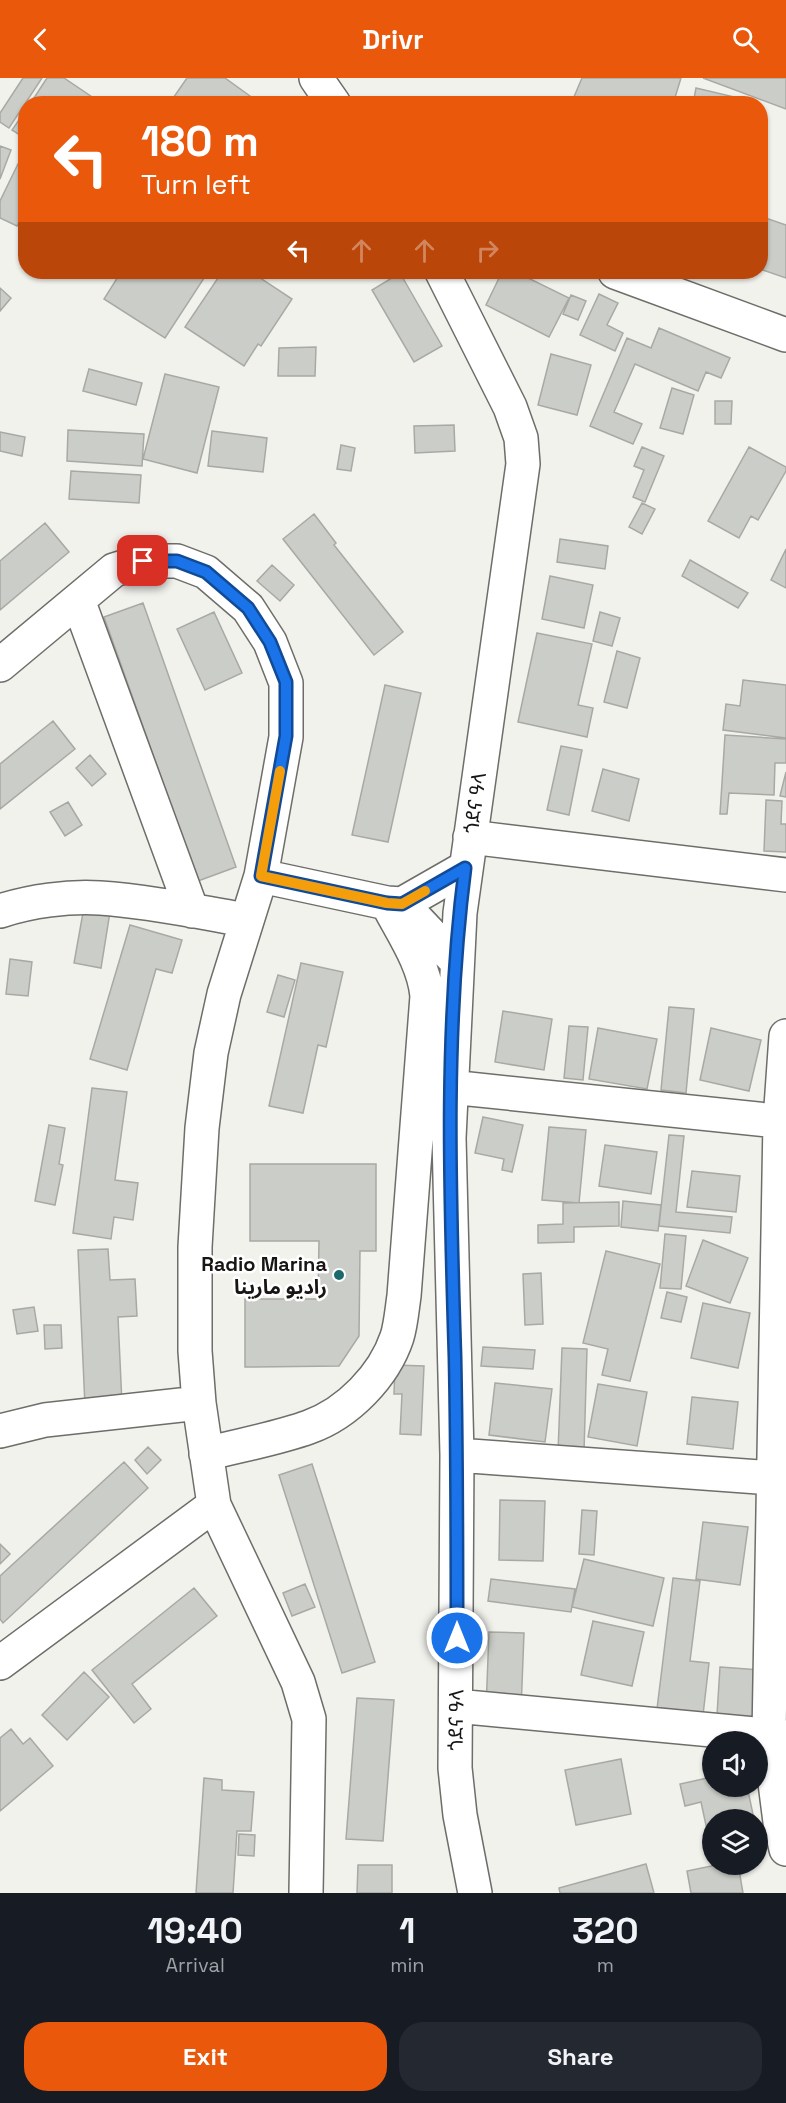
<!DOCTYPE html>
<meta charset="utf-8">
<style>
:root{--surface:#171b24;--page:#242831;--text:#f1f3f6;--muted:#9ea1a6;--accent:#ea580c}
body{margin:0;font-family:"Space Grotesk","Noto Sans Arabic","Noto Sans Ethiopic",sans-serif;background:var(--page);color:var(--text);height:100vh;display:flex;flex-direction:column;font-size:22px;white-space:nowrap}
*{box-sizing:border-box;margin:0}
p{font-size:20px;color:var(--muted)}
.icon{flex:none;width:33px;height:33px;fill:none;stroke:currentColor;stroke-width:2;stroke-linecap:round;stroke-linejoin:round}
.map{position:relative;height:1815px;overflow:hidden}
.sheet{display:flex;flex-direction:column;background:var(--surface);flex:1}
.sheet>*{flex:none}
.top-card{position:absolute;left:18px;top:18px;width:750px;height:183px;border-radius:24px;box-shadow:0 2px 4px #0004;background:#ea580c;color:#fff;overflow:hidden}
.buttons{position:absolute;left:702px;top:1653px;display:grid;gap:12px}
.buttons a{display:grid;place-items:center;width:66px;height:66px;border-radius:50%;background:var(--surface);box-shadow:0 2px 4px #0004;font-size:30px}
.pin{position:absolute;display:grid;place-items:center;width:51px;height:51px;color:#fff;margin:-26px;border-radius:12px;box-shadow:0 3px 9px #0006}
.me{position:absolute;width:66px;margin:-33px;rotate:0deg;stroke-linejoin:round;filter:drop-shadow(0 0 4px #0008)}
.turn{display:flex;align-items:center;gap:21px;height:126px;padding:0 24px;font-size:27px}
.turn .icon{width:78px;height:78px;stroke-width:2.5}
.turn b{display:block;font-size:42px;line-height:51px}
.lanes{display:flex;align-items:center;height:57px;padding:0 24px;background:#0003;justify-content:center;gap:30px;direction:ltr}
.lanes .off{opacity:.35}
.eta{display:flex;justify-content:space-evenly;align-items:center;height:102px;text-align:center}
.eta b{font-size:36px;font-weight:800;line-height:42px}
.action{display:flex;gap:12px;margin-top:auto;padding:12px 24px}
.action a{flex:1;height:69px;border-radius:24px;background:var(--accent);color:#fff;font-size:24px;font-weight:800;line-height:69px;text-align:center}
.action a+a{background:var(--page);color:var(--text)}
header{display:flex;justify-content:space-between;align-items:center;height:78px;padding:0 24px;background:var(--accent);color:#fff;font-size:27px;font-weight:800}
.map>svg:first-child{display:block}
</style>
<header><svg class="icon" aria-label="back" viewBox="0 0 24 24"><path d="M15 5l-7 7 7 7"/></svg>Drivr<svg class="icon" aria-label="search" viewBox="0 0 24 24"><circle cx="10" cy="10" r="6"/><path d="M15 15l6 6"/></svg></header>
<div class="map">
<svg width="786" height="1815" viewBox="0 0 786 1815">
<rect width="100%" height="100%" fill="#f2f2ed"/>
<path fill="#cbcdc8" stroke="#a8a9a5" stroke-width="1.5" d="M23 0H42L9 50 0 44V35Z
M47 0H64L98 23 96 26H30Z
M187 0H225L261 26H169Z
M582 0H681L673 26H571Z
M703 0H786V31Z
M696 10 747 22V26H693Z
M26 32V61L12 52Z
M0 68 11 72 0 101Z
M18 86 26 90V131L17 148 0 140V123Z
M760 138 786 147V200L760 191Z
M121 194H208L165 260 104 221Z
M222 194H251L292 221 261 268 258 266 244 288 185 249Z
M502 194H516L569 220 549 259 486 227Z
M400 195 442 268 414 284 372 212Z
M0 210 11 220 0 233Z
M599 216 618 225 607 247 623 255 615 273 580 257Z
M571 217 586 223 578 242 563 236Z
M659 250 730 280 721 300 706 294 698 313 635 286 614 334 642 346 633 366 590 348 627 260 651 270Z
M316 269 315 298H278L279 270Z
M551 276 591 287 577 337 538 327Z
M89 291 142 305 136 327 83 313Z
M165 296 219 309 197 395 143 381Z
M672 310 694 317 683 356 660 350Z
M715 323H732L731 346H715Z
M454 347 455 373 415 375 414 348Z
M68 352 144 356 142 388 67 383Z
M212 353 267 360 263 394 208 388Z
M0 354 25 359 22 378 0 373Z
M341 367 355 370 351 393 337 391Z
M642 369 664 378 645 424 633 419 644 392 634 388Z
M749 369 786 389V393L758 442 751 438 739 460 708 443Z
M71 393 141 397 139 425 69 421Z
M642 425 655 431 642 456 629 449Z
M314 436 336 465 334 467 403 554 374 577 283 461Z
M45 445 69 474 0 532V483Z
M560 461 608 468 605 491 557 484Z
M786 471V510L771 502Z
M690 482 748 515 738 530 682 498Z
M272 487 294 507 280 523 257 503Z
M550 498 593 507 584 550 542 541Z
M143 525 236 789 198 803 104 539Z
M214 534 242 595 205 612 177 551Z
M600 534 620 540 612 568 593 563Z
M537 555 592 566 578 627 593 630 587 659 518 644Z
M617 573 640 580 627 630 604 624Z
M743 602 786 607V660L723 652 726 626 740 628Z
M385 607 421 615 388 764 352 757Z
M53 643 75 671 0 731V686Z
M725 657 786 661V685H775L774 717 729 715 727 736H720Z
M561 668 582 672 569 737 547 732Z
M90 677 106 696 92 708 76 690Z
M603 691 639 701 629 743 592 733Z
M786 694V719L780 718Z
M766 722 782 723 781 746H786V774L764 773Z
M68 724 82 747 65 758 50 734Z
M84 829 110 834 101 890 74 885Z
M130 847 182 862 172 895 156 891 127 992 90 981Z
M10 881 32 884 28 918 6 916Z
M301 885 343 894 326 969 318 967 303 1035 269 1028Z
M278 897 295 902 284 939 267 934Z
M669 929 694 931 686 1015 661 1012Z
M503 933 552 941 544 992 495 984Z
M569 948 588 949 583 1002 564 1000Z
M598 950 657 961 647 1011 589 1001Z
M711 950 761 962 749 1013 700 1002Z
M92 1010 127 1014 115 1102 138 1105 133 1142 114 1139 111 1161 73 1155Z
M483 1039 523 1047 512 1094 502 1092 504 1081 475 1075Z
M49 1047 65 1050 59 1086 63 1087 55 1127 35 1123Z
M549 1049 586 1052 579 1125 542 1122Z
M669 1057 684 1058 676 1134 732 1139 730 1155 659 1148Z
M605 1067 657 1074 651 1116 599 1108Z
M250 1086H376V1173H360L359 1258 339 1288 245 1289V1221H318L319 1163H250Z
M692 1093 740 1098 736 1134 687 1129Z
M623 1123 661 1127 658 1153 621 1149Z
M619 1124V1148L574 1149V1164L538 1165V1147L563 1146V1125Z
M665 1156 686 1158 681 1211 660 1210Z
M703 1162 748 1180 730 1225 686 1208Z
M108 1171 110 1202 135 1201 137 1238 118 1239 122 1326 85 1328 78 1172Z
M606 1173 660 1186 630 1303 602 1297 608 1271 583 1265Z
M541 1195 543 1246 525 1247 523 1196Z
M667 1214 687 1219 681 1244 661 1240Z
M703 1225 750 1235 738 1290 691 1280Z
M34 1229 38 1253 17 1256 13 1232Z
M44 1247H61L62 1270 45 1271Z
M483 1269 535 1272 533 1291 481 1288Z
M562 1270 587 1271 584 1374H558Z
M395 1287 424 1288 421 1357 400 1356 402 1316H394Z
M495 1305 552 1311 545 1364 489 1357Z
M598 1306 647 1314 637 1368 588 1359Z
M692 1319 738 1324 733 1371 687 1366Z
M148 1369 161 1382 147 1396 135 1382Z
M124 1384 148 1410 3 1545 0 1541V1498Z
M312 1386 375 1584 342 1595 279 1397Z
M500 1422 545 1423 543 1483 499 1482Z
M582 1432 597 1433 594 1477 579 1476Z
M703 1444 748 1449 740 1507 696 1501Z
M0 1466 10 1476 0 1486Z
M584 1481 664 1500 653 1548 572 1529Z
M673 1500 700 1503 690 1583 709 1585 703 1637 657 1631Z
M491 1501 575 1511 571 1534 488 1523Z
M305 1506 315 1529 292 1538 283 1515Z
M194 1510 217 1538 132 1606 151 1631 134 1645 92 1592Z
M593 1543 644 1554 632 1608 581 1597Z
M489 1554 524 1555 521 1632 486 1631Z
M720 1589 760 1592 757 1639 717 1637Z
M84 1594 109 1619 67 1662 42 1637Z
M357 1620 394 1622 383 1763 346 1761Z
M11 1651 23 1666 30 1660 53 1688 0 1733V1660Z
M621 1681 631 1736 576 1747 565 1692Z
M712 1699V1708H747L754 1741 712 1742V1750L707 1752 701 1724 685 1728 680 1706Z
M204 1700 222 1702V1712L254 1714 251 1753H237L233 1815H196Z
M239 1756 255 1757 254 1778 238 1777Z
M646 1786 654 1815H560L559 1810Z
M721 1786H738L743 1815H691L687 1793Z
M358 1787H392V1815H357Z"/>
<g fill="none" stroke-linecap="round" stroke-linejoin="round">
<defs>
<path id="minor" d="M316 0 334 26
M442 194 510 329 521 360 523 386 460 835 449 1060 457 1377 455 1690 460 1737 475 1815
M615 194 786 257
M78 522 192 833
M0 587 114 492 143 483H177L206 494 248 530 270 564 286 605V659L261 798
M470 759 786 797
M402 826 456 883
M0 833C31 823 68 818 100 820 147 823 200 834 246 842
M786 958 780 1043 769 1658 780 1744 786 1771
M450 1009 786 1044
M0 1353 45 1342 199 1325
M206 1376C240 1367 276 1361 309 1349 348 1335 384 1298 397 1259 401 1246 402 1231 404 1218L427 918C424 885 402 854 387 825
M457 1377 786 1401
M0 1585 214 1427
M456 1628 786 1659
M306 1815 309 1641 298 1604 214 1427 199 1325 195 1273V1169L202 1050 211 975 224 916 261 798 387 825 402 826 465 790"/>
</defs>
<use href="#minor" stroke="#6e6d69" stroke-width="36"/>
<use href="#minor" stroke="#fff" stroke-width="33"/>
</g>
<g fill="none" stroke-linecap="round" stroke-linejoin="round">
<defs>
<path id="route" d="M143 483H177L206 494 248 530 270 564 286 604V658L261 798 387 825 402 826 465 790C444 953 450 1116 455 1279 457 1373 457 1466 457 1560"/>
</defs>
<use href="#route" stroke="#114b97" stroke-width="15"/>
<use href="#route" stroke="#1a73e8" stroke-width="10"/>
<path stroke="#f59e0b" stroke-width="10" d="M280 693 261 798 387 825 402 826 425 813"/>
</g>
<circle fill="#1b696a" stroke="#fff" stroke-width="2" cx="339" cy="1197" r="6"/>
<g text-anchor="middle" stroke-width="5" stroke-linejoin="round" paint-order="stroke">
<g font-size="20" fill="#171615" stroke="#fff">
<text transform="translate(475 725) rotate(-82)" y="7">ጎደና ዓላ</text>
<text transform="translate(456 1642) rotate(-89)" y="7">ጎደና ዓላ</text>
</g>
<g font-size="20" font-weight="bold" fill="#171615" stroke="#fff" text-anchor="end">
<text x="327" y="1193">Radio Marina<tspan x="327" dy="23">راديو مارينا</tspan></text>
</g>
</g>
</svg>
<div class="buttons">
<a><svg class="icon" aria-label="sound" viewBox="0 0 24 24"><path d="M4 9h4l5-4v14l-5-4H4zM17 9q2 3 0 6"/></svg></a>
<a><svg class="icon" aria-label="layers" viewBox="0 0 24 24"><path d="M12 4l9 5-9 5-9-5zM3 14l9 5 9-5"/></svg></a>
</div>
<div class="pin" style="left:143px;top:483px;background:#d93025"><svg class="icon" aria-label="arrive" viewBox="0 0 24 24"><path d="M6 21V4h12l-3 4 3 4H6"/></svg></div>
<svg class="me" style="left:457px;top:1560px" viewBox="-20 -20 40 40"><circle r="17" fill="#1a73e8" stroke="#fff" stroke-width="3"/><path d="M0-11L8 9 0 5-8 9z" fill="#fff"/></svg>
<div class="top-card">
<div class="turn"><svg class="icon" aria-label="left" viewBox="0 0 24 24"><path d="M17 20v-9H6M10 6l-5 5 5 5"/></svg><div><b>180 m</b>Turn left</div></div>
<div class="lanes"><svg class="icon" aria-label="left" viewBox="0 0 24 24"><path d="M17 20v-9H6M10 6l-5 5 5 5"/></svg><svg class="icon off" aria-label="ahead" viewBox="0 0 24 24"><path d="M12 20V5M6 11l6-6 6 6"/></svg><svg class="icon off" aria-label="ahead" viewBox="0 0 24 24"><path d="M12 20V5M6 11l6-6 6 6"/></svg><svg class="icon off" aria-label="right" viewBox="0 0 24 24"><path d="M7 20v-9h11M14 6l5 5-5 5"/></svg></div>
</div>
</div>
<section class="sheet">
<div class="eta">
<div><b>19:40</b><p>Arrival</p></div>
<div><b>1</b><p>min</p></div>
<div><b>320</b><p>m</p></div>
</div>
<div class="action"><a>Exit</a><a>Share</a></div>
</section>
